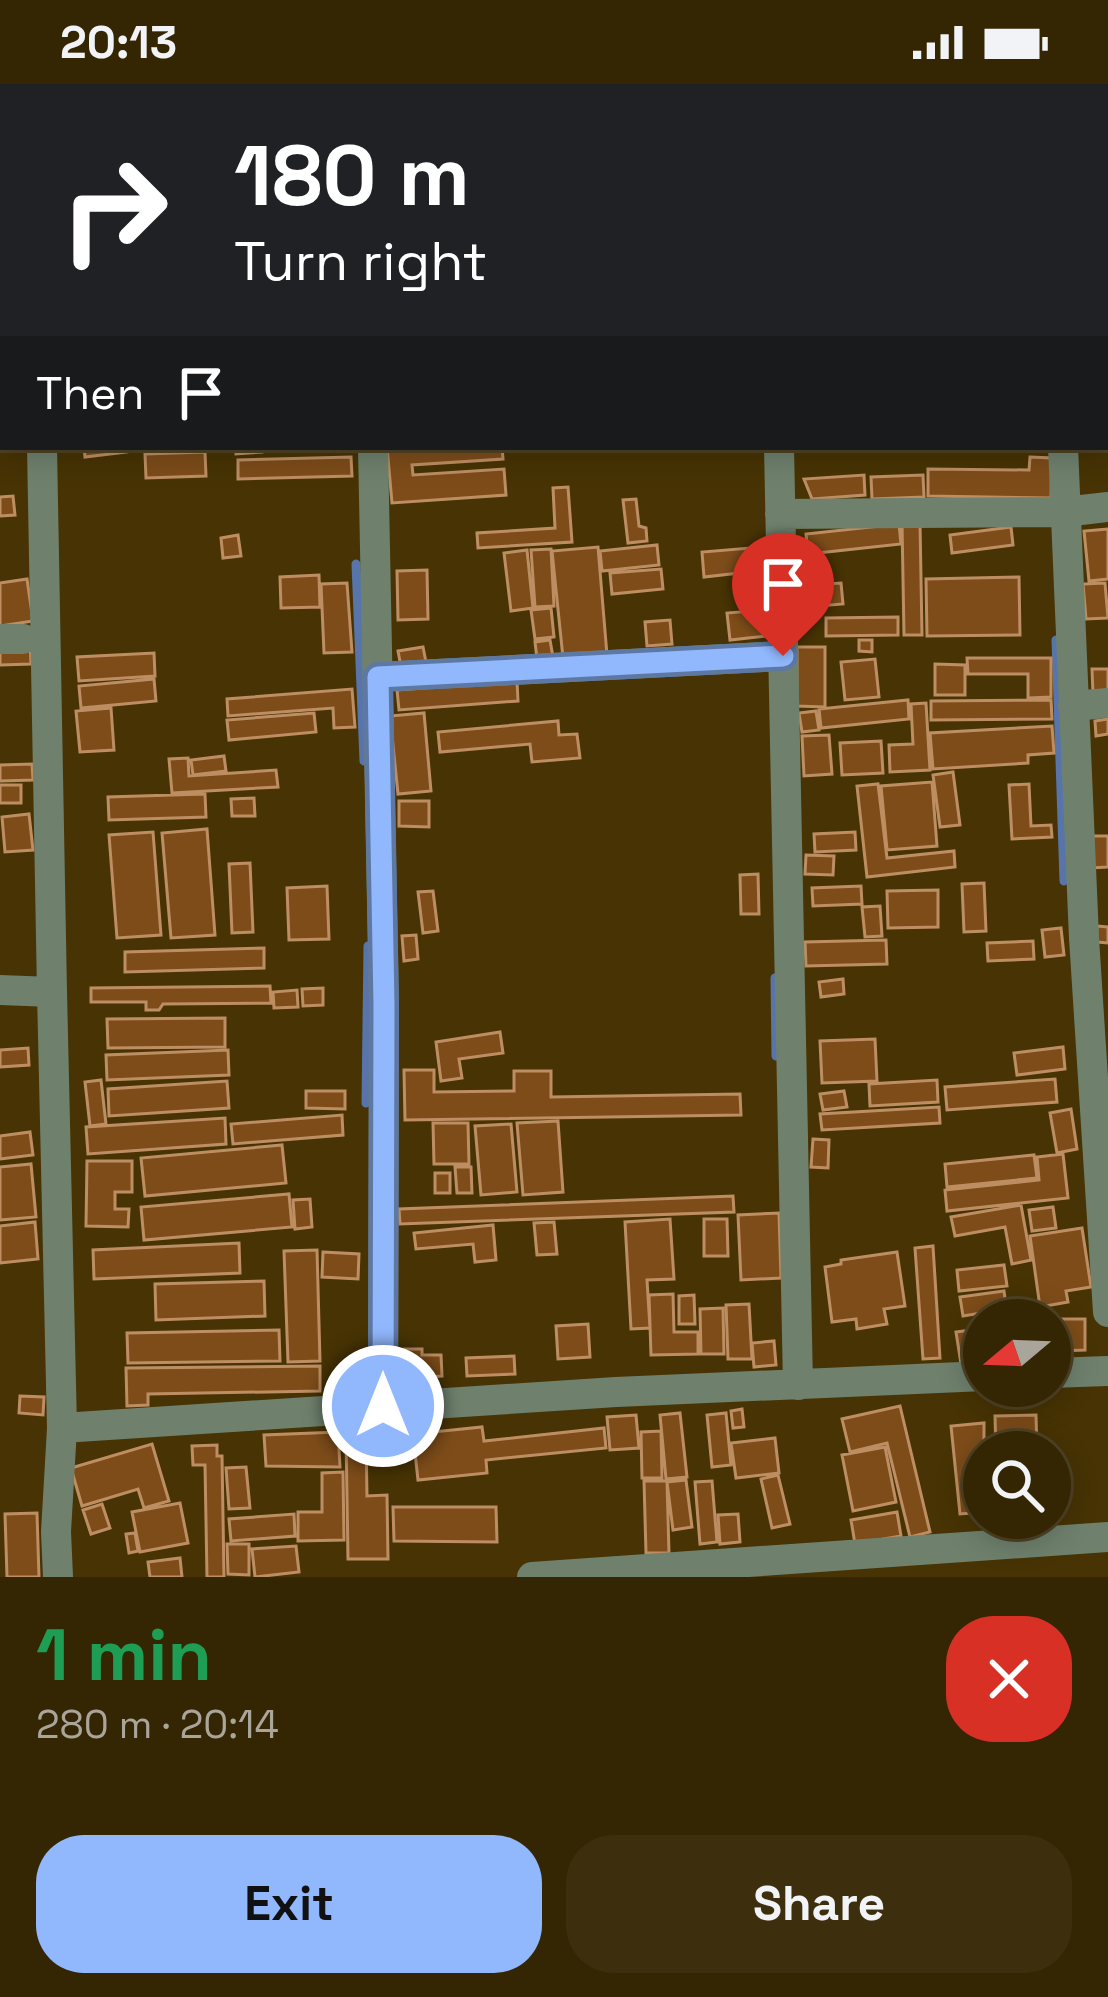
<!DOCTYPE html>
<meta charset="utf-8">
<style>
:root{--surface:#352603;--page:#3d2e0d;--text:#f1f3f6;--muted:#aaa59a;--line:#4f4325;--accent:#91b8fd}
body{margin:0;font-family:"Space Grotesk",sans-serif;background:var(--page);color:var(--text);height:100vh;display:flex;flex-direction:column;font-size:45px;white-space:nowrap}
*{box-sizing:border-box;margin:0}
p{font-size:39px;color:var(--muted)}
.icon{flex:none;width:66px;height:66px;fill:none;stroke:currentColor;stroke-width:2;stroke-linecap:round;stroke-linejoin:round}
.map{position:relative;height:1493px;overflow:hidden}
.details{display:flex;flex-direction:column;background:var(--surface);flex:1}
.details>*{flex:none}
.top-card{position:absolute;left:0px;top:0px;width:1110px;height:366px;box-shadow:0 6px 30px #0003,0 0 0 3px var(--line);background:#202124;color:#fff;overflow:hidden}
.needle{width:78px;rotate:251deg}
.controls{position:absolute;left:963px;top:1215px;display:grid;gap:24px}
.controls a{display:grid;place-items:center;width:108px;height:108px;border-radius:50%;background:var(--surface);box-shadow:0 6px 30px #0003,0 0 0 3px var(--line);font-size:60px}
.pin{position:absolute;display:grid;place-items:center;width:102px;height:102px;color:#fff;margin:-123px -51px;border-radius:50% 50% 50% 0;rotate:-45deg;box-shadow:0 0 12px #0007}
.pin .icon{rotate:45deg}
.me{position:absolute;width:132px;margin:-66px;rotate:0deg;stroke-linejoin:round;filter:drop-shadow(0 0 9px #0008)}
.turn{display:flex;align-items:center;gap:42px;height:252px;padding:0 36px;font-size:54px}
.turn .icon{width:156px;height:156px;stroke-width:2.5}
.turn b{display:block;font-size:84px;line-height:102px}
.then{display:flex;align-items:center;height:114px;padding:0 36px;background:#0003;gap:24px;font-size:45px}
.round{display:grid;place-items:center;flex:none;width:126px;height:126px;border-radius:48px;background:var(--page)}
.overview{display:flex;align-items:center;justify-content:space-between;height:204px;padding:0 36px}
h1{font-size:72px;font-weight:700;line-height:90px;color:#1e9e55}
.primary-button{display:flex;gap:24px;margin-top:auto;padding:24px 36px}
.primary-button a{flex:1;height:138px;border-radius:48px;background:var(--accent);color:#111;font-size:48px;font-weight:700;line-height:138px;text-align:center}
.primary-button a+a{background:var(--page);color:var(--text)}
.status{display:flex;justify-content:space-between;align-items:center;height:84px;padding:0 60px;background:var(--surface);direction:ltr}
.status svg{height:33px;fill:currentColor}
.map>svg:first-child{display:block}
</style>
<div class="status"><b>20:13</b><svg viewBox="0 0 49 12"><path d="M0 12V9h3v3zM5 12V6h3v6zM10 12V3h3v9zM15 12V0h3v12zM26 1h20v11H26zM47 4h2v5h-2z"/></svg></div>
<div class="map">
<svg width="1108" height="1493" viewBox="0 0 1108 1493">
<rect width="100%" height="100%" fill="#473304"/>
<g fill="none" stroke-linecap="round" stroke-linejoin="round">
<path stroke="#5775ab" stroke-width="9" d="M18 0V3
M356 480 364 677
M1056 556 1064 797
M775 894 776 972
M366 1019 368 862"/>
</g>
<path fill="#7d4c19" stroke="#be8e63" stroke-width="3" d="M150 0H197V3H150Z
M217 0H292L217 3Z
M84 363H127V368L85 373Z
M236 363H262V368L236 370Z
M387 363H502L503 375 412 381 413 391 504 385 506 411 392 419Z
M205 368 206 392 146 394 145 370Z
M351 373 352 392 238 395V376Z
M1030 373 1052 374 1051 414 928 412V385L1029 386Z
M864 391 865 411 812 415 804 395Z
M923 391 924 413 872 415 871 393Z
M568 403 572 458 478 464 477 449 555 444 553 404Z
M13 412 15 431 0 432V413Z
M636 415 639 442 646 444 647 457 628 459 623 416Z
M902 439H920L922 551H904Z
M899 440 901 460 808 470 806 450Z
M1011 443 1013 461 952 469 950 451Z
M1108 445V495L1089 497 1084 447Z
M238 451 241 472 223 474 221 454Z
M657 461 659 481 602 487 600 467Z
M598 463 607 571 563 574 552 467Z
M762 463 766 508 741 510 740 489 704 493 702 468Z
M551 465 554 522 535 523 531 466Z
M527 466 533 524 511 527 504 469Z
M825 475 827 500 841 499 843 520 807 523 802 477Z
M661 485 663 505 612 510 610 489Z
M427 486 428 535 398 536 397 487Z
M319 491 320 523 281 524 280 493Z
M1019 493 1020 551 927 552 926 495Z
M27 495 33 537 0 542V499Z
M347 499 352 568 324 569 321 500Z
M1105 499 1108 534 1086 535 1083 500Z
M551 524 554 553 535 555 531 526Z
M763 526 766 552 730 556 727 529Z
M898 533V551L826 552V534Z
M670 536 672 560 647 562 645 538Z
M550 556 553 573 537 575 535 558Z
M859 556H872V568L859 567Z
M30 558 31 580 0 581V559Z
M423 563 427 583 402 588 398 567Z
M797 563H825V623L797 622Z
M154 569 155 592 79 597 77 573Z
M967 574H1051V613L1028 614V590H968Z
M875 575 879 613 845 616 841 578Z
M935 580 965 581V611H935Z
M1092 585H1108V610H1093Z
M154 595 156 617 81 624 79 602Z
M517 597 518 617 399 626 397 606Z
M352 605 355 643 334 644 333 624 228 632 227 615Z
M908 616 909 635 821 644 819 625Z
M1051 616 1052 635 931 636V617Z
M926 619 930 686 890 688 889 661 913 660 911 620Z
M111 624 114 666 80 668 76 627Z
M816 627 819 646 802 648 799 629Z
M314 629 316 648 229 656 227 636Z
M424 629 431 707 398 710 390 632Z
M1108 635V650L1096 652 1095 637Z
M558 637 559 651 577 650 580 674 532 678 530 660 440 668 438 648Z
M1052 642 1054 669 1028 671V679L933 685 930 649Z
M829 651 832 690 804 692 802 652Z
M881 657 883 689 842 691 840 659Z
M224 672 226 687 193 691 191 676Z
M188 674 189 692 276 686 278 703 172 709 169 675Z
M32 680 33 696 0 697V681Z
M953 688 960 741 940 743 933 691Z
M932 698 937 762 887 766 881 702Z
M878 700 887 774 954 767 955 783 867 793 857 702Z
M1029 700 1031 742 1051 741 1052 753 1012 755 1009 701Z
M0 701H21V719H0Z
M205 710 206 733 109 736 108 713Z
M254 714 255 732H232L231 715Z
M399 717H429V743L399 742Z
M29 730 33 766 5 768 2 733Z
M207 745 215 851 171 854 162 749Z
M153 748 161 851 117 854 109 751Z
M855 748 856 766 815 768 814 750Z
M1090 752H1108V783L1091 784Z
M806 771 834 772 833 791 805 790Z
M250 779 253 848 232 849 229 780Z
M758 790 759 830H741L740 791Z
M984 799 986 847 964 848 962 800Z
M327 802 329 855 289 856 287 804Z
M861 802 862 820 813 822 812 804Z
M938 806V843L888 844 887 807Z
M433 807 438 847 423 849 418 808Z
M880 822 882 852 865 853 862 823Z
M1097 842 1108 843V859L1096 858Z
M1061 844 1064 871 1045 873 1042 846Z
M416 851 418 875 404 877 402 852Z
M886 856 887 880 806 882 805 858Z
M1033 857 1034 875 988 877 987 859Z
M264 864V884L125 888V868Z
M843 895 844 910 821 913 819 898Z
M270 902 271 919 163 920 159 926H146V918H91V904Z
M323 904V921L303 922 302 905Z
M297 906 298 923 274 924 273 908Z
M225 934V963L108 964 107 935Z
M500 948 503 969 459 975 462 994 441 997 436 958Z
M875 955 877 997 822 999 820 957Z
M1063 963 1065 985 1017 991 1014 969Z
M28 964 29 981 0 983V966Z
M228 966 229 991 107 996 106 971Z
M404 986H434V1008L514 1007V987H551V1013L740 1010 741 1031 405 1036Z
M1055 995 1057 1018 947 1026 945 1003Z
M101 996 106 1040 90 1042 85 998Z
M937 996 938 1018 870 1022 869 1000Z
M227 997 229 1024 109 1032 108 1005Z
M306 1007H345V1025L306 1024Z
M844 1007 847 1023 823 1026 820 1010Z
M939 1023 940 1039 822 1046 820 1030Z
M1071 1025 1077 1065 1057 1069 1050 1029Z
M342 1031 343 1051 233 1060 231 1040Z
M225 1034 226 1060 88 1070 86 1043Z
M558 1037 563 1108 523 1111 517 1039Z
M433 1039H468L469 1080H434Z
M511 1040 517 1108 481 1111 475 1042Z
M30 1048 33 1071 0 1075V1052Z
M813 1055 829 1056 828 1084 811 1083Z
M282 1061 286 1099 145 1112 141 1074Z
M1063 1070 1068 1114 947 1127 945 1106 1039 1096 1037 1073Z
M1034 1071 1037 1094 947 1103 945 1080Z
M87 1077H132V1108H115V1125H129L128 1143 86 1142Z
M31 1080 36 1133 0 1136V1083Z
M455 1083H471L472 1109H457Z
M435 1089H450V1109H435Z
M289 1110 292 1143 144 1156 141 1123Z
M733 1112 734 1128 400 1140 399 1125Z
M310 1115 312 1143 295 1145 293 1116Z
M1021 1121 1031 1176 1012 1180 1005 1143 955 1152 951 1133Z
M1053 1123 1056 1144 1032 1147 1029 1126Z
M779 1129 781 1194 741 1196 738 1131Z
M670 1135 674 1195 647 1196 650 1244 631 1245 625 1138Z
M704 1135H727L728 1172H704Z
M35 1138 38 1175 0 1179V1142Z
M554 1138 557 1170 537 1171 534 1139Z
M493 1141 496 1176 475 1178 473 1160 416 1165 414 1149Z
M1082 1144 1091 1203 1066 1207 1068 1218 1040 1223 1030 1152Z
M239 1159 240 1189 94 1195 93 1166Z
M933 1162 940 1274 923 1275 915 1164Z
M317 1166 320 1277 288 1278 284 1167Z
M323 1168 359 1170 358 1195 322 1193Z
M897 1168 905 1222 884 1225 887 1240 857 1245 856 1235 832 1238 825 1183 841 1180V1176Z
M1004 1181 1007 1202 959 1207 957 1186Z
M264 1197 265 1232 156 1236 155 1200Z
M1004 1207 1008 1236H984V1249L981 1229 963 1232 960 1213Z
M673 1210 674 1248H698V1270L651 1271 649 1211Z
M694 1211 695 1240H679V1212Z
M749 1220 752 1275H728L726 1221Z
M723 1224 724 1270H701L700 1225Z
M1031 1224 1033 1236H1012L1011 1227Z
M1058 1235H1085V1266L1059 1267Z
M588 1240 590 1273 558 1275 556 1242Z
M979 1245 984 1276 961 1280 956 1248Z
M279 1246 280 1277 128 1279 127 1249Z
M774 1257 776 1281 754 1283 752 1259Z
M404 1265H422V1271H441L442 1292 404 1294Z
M514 1272 515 1290 467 1292 466 1274Z
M320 1282V1307L148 1310V1321L127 1322 126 1284Z
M20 1312 44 1313 43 1331 19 1329Z
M900 1322 930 1448 910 1453 887 1359 850 1368 842 1335Z
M742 1325 744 1343 733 1344 731 1327Z
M680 1329 687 1393 666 1395 660 1331Z
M726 1329 731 1381 712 1383 707 1331Z
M636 1331 639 1364 610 1366 607 1333Z
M1036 1331 1037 1368H996L995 1332Z
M984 1339V1428L960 1430 951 1342Z
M482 1343 484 1357 604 1344 606 1364 486 1376 487 1389 418 1396 413 1350Z
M661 1347 662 1394H642L641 1348Z
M338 1348 340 1383 266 1382 264 1351Z
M346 1352H366L367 1412 387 1411 388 1475H348Z
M775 1354 779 1389 736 1394 731 1359Z
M152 1360 169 1417 144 1424 138 1405 82 1422 71 1384Z
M217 1361V1372H222L224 1493H207L205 1381H193L192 1362Z
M885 1363 896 1418 853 1427 842 1371Z
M246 1383 250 1424 229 1425 226 1384Z
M343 1388 344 1456 298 1457V1428H322V1389Z
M778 1391 790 1440 772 1444 761 1395Z
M686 1396 692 1443 673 1446 667 1398Z
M644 1397H667L669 1469H646Z
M712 1397 717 1458 700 1460 695 1398Z
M180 1419 188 1459 140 1468 132 1428Z
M102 1420 110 1444 91 1450 83 1426Z
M393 1423H496L497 1458 394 1457Z
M897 1428 901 1452 855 1460 851 1436Z
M37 1429 39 1493H7L5 1430Z
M294 1430 295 1452 231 1457 229 1435Z
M738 1430 740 1458 720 1460 718 1431Z
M135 1449 138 1467 129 1469 126 1450Z
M227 1460H249V1491L228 1490Z
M296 1462 299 1488 255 1493 252 1465Z
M180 1474 182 1493H150L148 1478Z"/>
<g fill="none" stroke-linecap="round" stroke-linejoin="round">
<path stroke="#6f816d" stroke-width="30" d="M34 0V3
M366 0V3
M773 0V3
M1052 0V3
M42 363 52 908
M373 363 384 921 383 1322
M779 363 798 1301
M1063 363 1084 854 1108 1228
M780 430 1064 428 1108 423
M0 555H23
M378 593 783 572
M1073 622 1108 619
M0 906 52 908 62 1344 56 1448 58 1493
M1050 1289 1108 1287
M62 1344 616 1308 984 1292
M532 1493 1108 1453"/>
</g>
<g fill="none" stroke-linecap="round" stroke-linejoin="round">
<defs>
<path id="route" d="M383 1322 384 921 378 593 783 572"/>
</defs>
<use href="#route" stroke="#5e78a4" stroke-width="30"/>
<use href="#route" stroke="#91b8fd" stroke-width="21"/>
</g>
</svg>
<div class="controls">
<a><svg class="needle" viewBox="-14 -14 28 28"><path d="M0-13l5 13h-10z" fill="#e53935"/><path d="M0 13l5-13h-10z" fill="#aaa59a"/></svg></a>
<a><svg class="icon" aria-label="search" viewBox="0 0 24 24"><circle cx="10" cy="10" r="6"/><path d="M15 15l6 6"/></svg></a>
</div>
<div class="pin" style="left:783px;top:572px;background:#d93025"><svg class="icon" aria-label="arrive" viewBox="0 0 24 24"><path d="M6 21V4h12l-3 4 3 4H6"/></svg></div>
<svg class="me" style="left:383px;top:1322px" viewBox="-20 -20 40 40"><circle r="17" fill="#91b8fd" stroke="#fff" stroke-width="3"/><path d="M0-11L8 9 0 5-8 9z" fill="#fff"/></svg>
<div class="top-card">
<div class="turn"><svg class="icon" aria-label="right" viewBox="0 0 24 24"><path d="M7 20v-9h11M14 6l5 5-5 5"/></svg><div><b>180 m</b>Turn right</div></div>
<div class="then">Then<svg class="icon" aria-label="arrive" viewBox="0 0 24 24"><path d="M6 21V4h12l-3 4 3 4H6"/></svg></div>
</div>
</div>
<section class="details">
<div class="overview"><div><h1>1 min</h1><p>280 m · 20:14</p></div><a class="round" style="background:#d93025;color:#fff"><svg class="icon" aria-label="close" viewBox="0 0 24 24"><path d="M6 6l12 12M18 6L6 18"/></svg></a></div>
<div class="primary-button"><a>Exit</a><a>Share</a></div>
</section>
